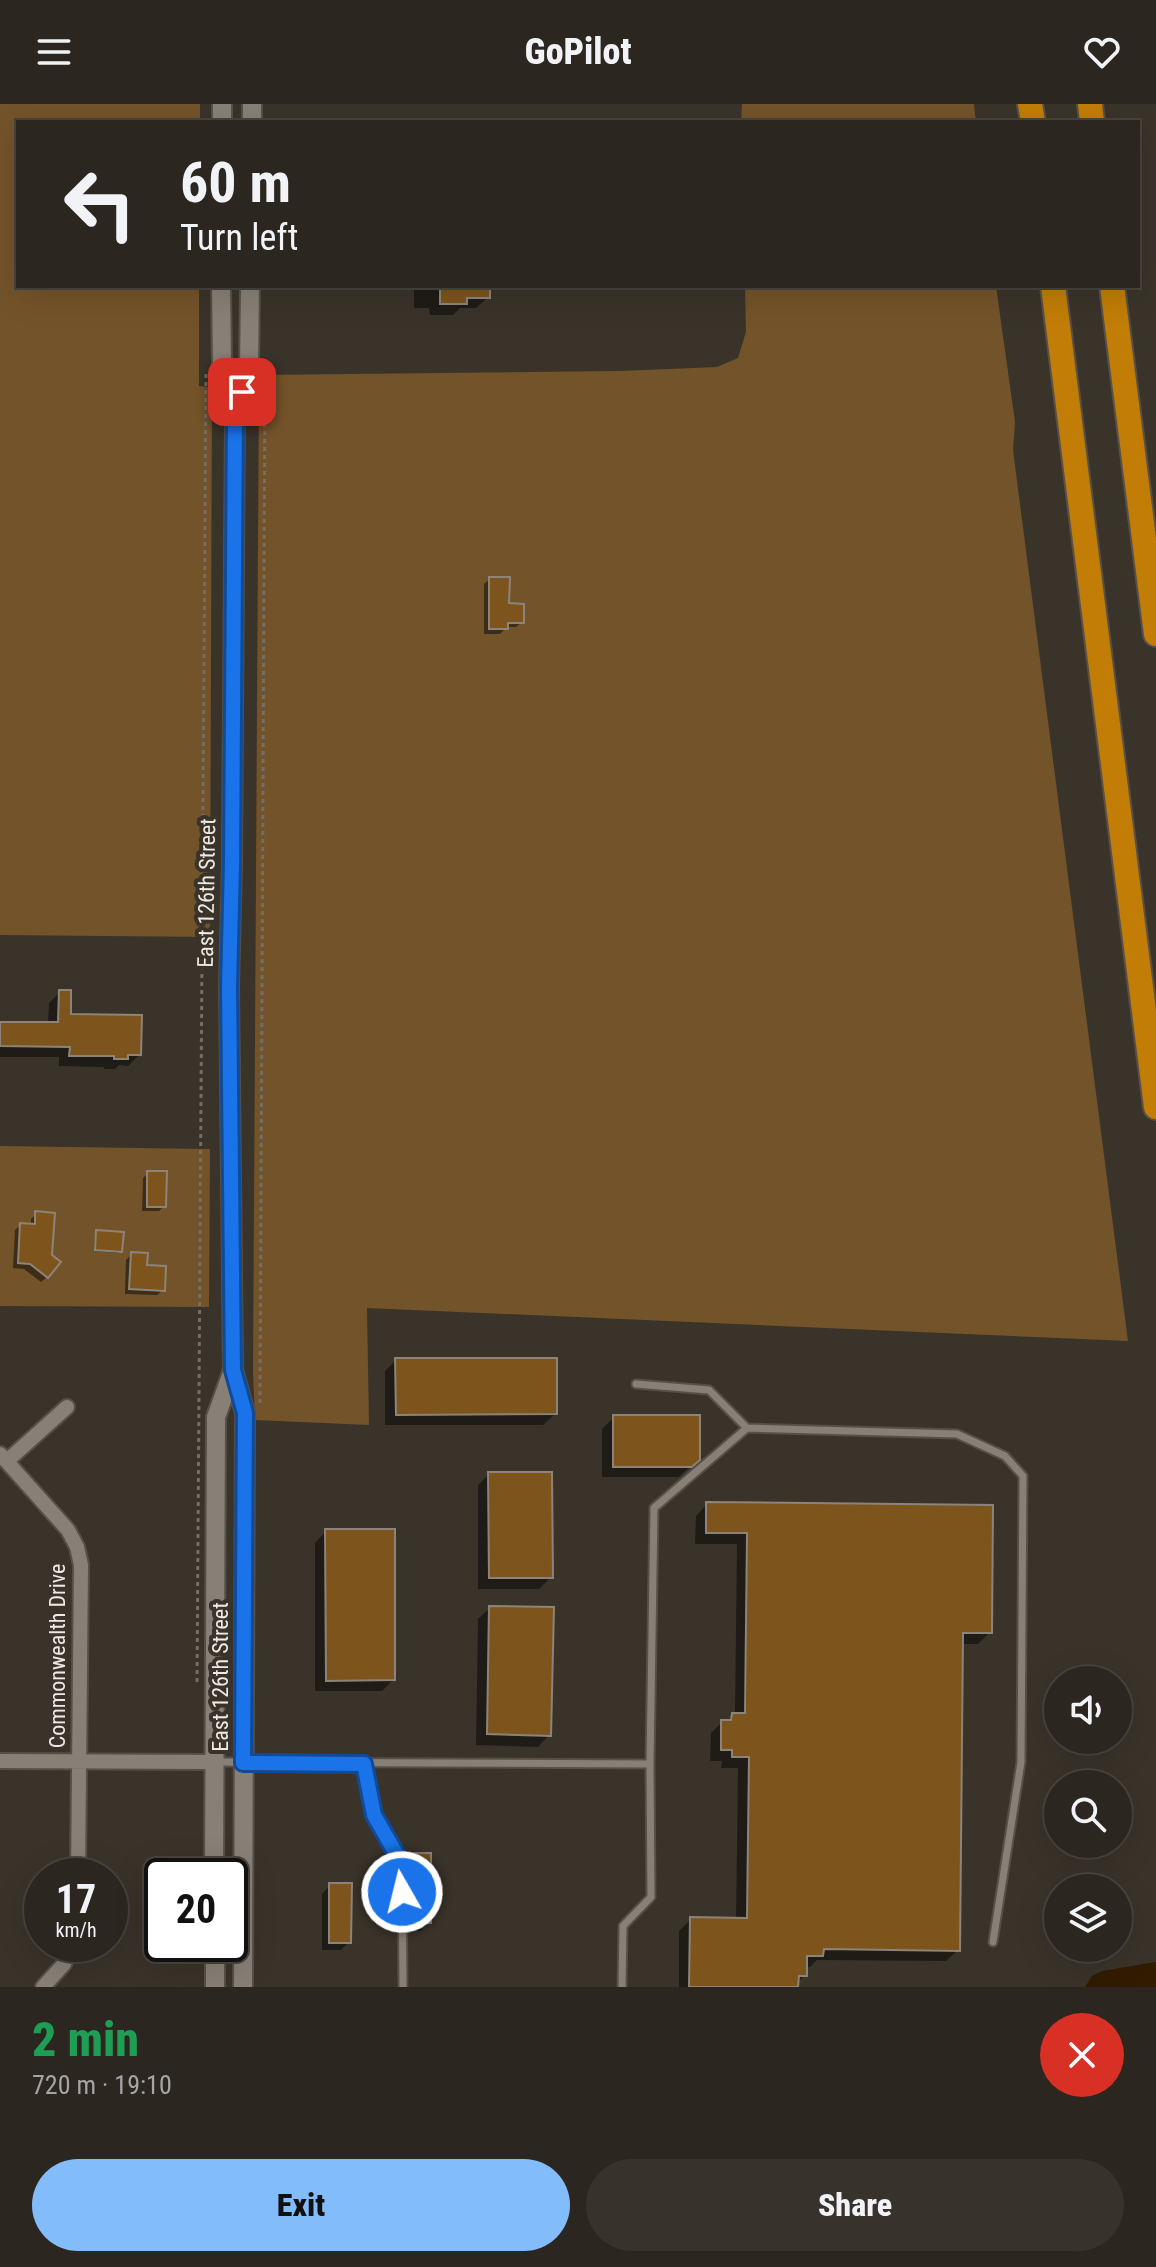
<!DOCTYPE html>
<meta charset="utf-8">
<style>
:root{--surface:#2c2620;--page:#38322d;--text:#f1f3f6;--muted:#a6a5a5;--line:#48433e;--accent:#83bcfa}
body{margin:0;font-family:"Roboto Condensed",sans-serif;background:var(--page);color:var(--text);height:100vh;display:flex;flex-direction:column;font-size:30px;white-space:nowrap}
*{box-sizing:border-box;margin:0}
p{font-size:26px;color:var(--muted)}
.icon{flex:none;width:44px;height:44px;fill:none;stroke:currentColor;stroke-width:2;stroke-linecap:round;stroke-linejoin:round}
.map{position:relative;height:1883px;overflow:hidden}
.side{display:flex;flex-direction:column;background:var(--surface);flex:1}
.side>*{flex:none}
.hud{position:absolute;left:16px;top:16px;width:1124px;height:168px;border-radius:0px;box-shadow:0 8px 32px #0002,0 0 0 2px var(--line);background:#2c2620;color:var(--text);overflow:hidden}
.controls{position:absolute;left:1044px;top:1562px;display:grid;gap:16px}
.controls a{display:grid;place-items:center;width:88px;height:88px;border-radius:50%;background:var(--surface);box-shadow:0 8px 32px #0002,0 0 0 2px var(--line);font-size:40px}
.speed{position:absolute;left:24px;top:1754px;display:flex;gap:16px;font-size:40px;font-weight:700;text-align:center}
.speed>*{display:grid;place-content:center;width:104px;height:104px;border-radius:50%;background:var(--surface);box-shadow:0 8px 32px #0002,0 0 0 2px var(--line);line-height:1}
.speed small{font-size:20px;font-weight:400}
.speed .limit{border:4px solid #111;border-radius:12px;background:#fff;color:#111}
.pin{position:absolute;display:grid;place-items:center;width:68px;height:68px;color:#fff;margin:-34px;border-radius:16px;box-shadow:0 4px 12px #0006}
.me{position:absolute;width:88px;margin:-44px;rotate:352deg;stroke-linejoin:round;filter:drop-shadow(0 0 6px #0008)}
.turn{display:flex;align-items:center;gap:28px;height:168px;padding:0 32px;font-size:36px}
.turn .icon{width:104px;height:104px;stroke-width:2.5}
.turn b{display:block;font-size:56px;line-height:68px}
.round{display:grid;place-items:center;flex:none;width:84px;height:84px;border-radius:42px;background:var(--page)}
.overview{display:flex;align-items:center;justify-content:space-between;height:136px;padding:0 32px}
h1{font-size:48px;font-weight:800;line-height:60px;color:#1e9e55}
.button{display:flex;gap:16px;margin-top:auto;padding:16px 32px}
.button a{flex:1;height:92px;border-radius:48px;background:var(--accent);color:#111;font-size:32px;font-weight:800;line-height:92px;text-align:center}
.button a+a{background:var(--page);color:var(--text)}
header{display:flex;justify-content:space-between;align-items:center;height:104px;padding:0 32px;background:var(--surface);font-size:36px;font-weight:800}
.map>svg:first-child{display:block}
</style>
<header><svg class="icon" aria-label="menu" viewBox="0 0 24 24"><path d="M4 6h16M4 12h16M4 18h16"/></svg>GoPilot<svg class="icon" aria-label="heart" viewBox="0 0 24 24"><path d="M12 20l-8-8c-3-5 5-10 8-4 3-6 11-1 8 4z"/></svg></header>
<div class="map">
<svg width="1156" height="1883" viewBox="0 0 1156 1883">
<rect width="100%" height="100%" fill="#3a332a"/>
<path fill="#73532a" d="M0 0H200V18H18V182H199V282L212 283 210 833 0 831Z
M742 0H974L976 18H741Z
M745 182H996L1015 318 1013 346 1128 1237 367 1204 369 1321 255 1316 253 1269 259 271 620 267 717 263 738 254 746 228Z
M0 1042 210 1045 209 1203 0 1202Z"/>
<path fill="#311c00" d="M1156 1858V1883H1085L1092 1872 1102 1867Z"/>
<path fill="#0007" d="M488 16H557V18H486Z
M414 182H488V193L476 204H460L453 211H430L429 204H414Z
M490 475 522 518 516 523H507L500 530H484V480Z
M60 888 69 912 139 951 128 962 119 961 115 965H104V963L59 962V953H0V920H48L49 899Z
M148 1069 164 1102 159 1107H142L143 1074Z
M36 1110 47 1173 41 1178 24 1165 13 1164 15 1126 21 1121H31V1115Z
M97 1128 120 1147 118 1149 94 1147 95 1130Z
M132 1150 145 1163 163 1186 157 1191 125 1190 126 1156Z
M396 1256 555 1310 543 1321H385V1267Z
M614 1313 698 1355 679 1373H602V1325Z
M489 1370 551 1473 539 1485H478V1381Z
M707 1400 990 1528 978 1540H961L958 1846 946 1857 817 1856 810 1863H805V1871L796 1880V1883H679V1827L691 1815 736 1816 738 1664H721L722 1657H710L711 1629 722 1618H726L735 1611 737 1440H695L696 1412Z
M326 1427 393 1576 382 1587H315V1439Z
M490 1504 549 1631 538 1643 476 1641 478 1515Z
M414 1751 429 1818 421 1827H406V1760Z
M330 1781 349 1838 341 1846H322V1790Z"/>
<path fill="#7d541b" stroke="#8c847a" stroke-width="2" d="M440 182H490V194H467V200H440Z
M489 473H510L509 499 524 500V519H508V525H489Z
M59 886H71V910L142 911 141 951H128V955H114V952H69L70 943 0 942V918H58Z
M147 1067H167L166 1103H147Z
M35 1107 55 1109 52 1151 61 1158 48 1174 30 1160 18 1159 20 1119 35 1120Z
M96 1126 124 1128 122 1148 95 1146Z
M131 1148 148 1149 147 1161 166 1162 165 1187 129 1185Z
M395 1254H557V1310L396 1311Z
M613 1311H700V1356L692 1363H613Z
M488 1368H552L553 1474H489Z
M706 1398 993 1401 992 1529H963L960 1847 824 1845 823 1852H807V1872H799L798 1883H689L690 1813 747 1814 749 1653H732V1646H721V1616H731L732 1609H745L747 1429H706Z
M325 1425H395V1576L326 1577Z
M489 1502 554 1503 551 1632 487 1630Z
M414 1749H431V1819H414Z
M329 1779H352L351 1839H329Z"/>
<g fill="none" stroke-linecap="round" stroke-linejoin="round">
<defs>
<path id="lane" d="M636 1280 709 1286 747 1324
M216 1658 650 1660 651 1793 623 1822 622 1883
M364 1660 374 1711 402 1760 403 1883
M650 1660 654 1404 747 1324 957 1330 1005 1352 1023 1372 1021 1658 993 1838"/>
<path id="street" d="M0 1350 68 1426 77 1443 81 1461 78 1772
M7 1357 67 1303
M0 1657 214 1658
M43 1883 64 1860 72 1840"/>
<path id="secondary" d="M222 18V0
M252 18V0
M221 182 222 261 235 312 232 759 229 882 233 1266 245 1309 243 1883
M236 310 249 265 250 182
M214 1772 216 1313 233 1266
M215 1840V1883"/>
<path id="highway" d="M1030 0 1033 18
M1090 0 1092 18
M1053 182 1156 1003
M1112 182 1156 530"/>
</defs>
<use href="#lane" stroke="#565049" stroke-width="11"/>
<use href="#street" stroke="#565049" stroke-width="18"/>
<use href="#secondary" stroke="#565049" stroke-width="22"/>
<use href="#highway" stroke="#565049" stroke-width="28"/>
<path stroke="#756e67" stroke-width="3" stroke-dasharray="4 4" stroke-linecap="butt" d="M260 1299 265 275
M197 1578 206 270"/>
<use href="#lane" stroke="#888076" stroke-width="7"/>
<use href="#street" stroke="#888076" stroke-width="14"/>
<use href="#secondary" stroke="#888076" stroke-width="18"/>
<use href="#highway" stroke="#c17d06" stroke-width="24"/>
</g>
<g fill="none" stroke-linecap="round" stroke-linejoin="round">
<defs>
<path id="route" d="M242 288 235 312 232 759 229 882 233 1266 245 1309 243 1659 364 1660 374 1711 402 1760V1788"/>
</defs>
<use href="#route" stroke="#114b97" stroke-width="20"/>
<use href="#route" stroke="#1a73e8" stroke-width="14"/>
</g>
<g text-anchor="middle" stroke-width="8" stroke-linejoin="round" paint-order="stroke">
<g font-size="22" fill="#eee9e4" stroke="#3a332a">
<text transform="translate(206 789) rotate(-89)" y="8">East 126th Street</text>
<text transform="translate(57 1552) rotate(-90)" y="8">Commonwealth Drive</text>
<text transform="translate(220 1573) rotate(-90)" y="8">East 126th Street</text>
</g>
</g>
</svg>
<div class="controls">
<a><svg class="icon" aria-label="sound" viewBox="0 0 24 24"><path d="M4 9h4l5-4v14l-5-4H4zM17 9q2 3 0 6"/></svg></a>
<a><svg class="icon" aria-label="search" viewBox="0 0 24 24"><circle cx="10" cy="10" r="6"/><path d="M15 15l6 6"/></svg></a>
<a><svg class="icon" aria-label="layers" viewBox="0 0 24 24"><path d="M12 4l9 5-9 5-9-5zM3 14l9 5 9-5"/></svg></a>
</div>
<div class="speed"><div>17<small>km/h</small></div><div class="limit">20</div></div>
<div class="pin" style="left:242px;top:288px;background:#d93025"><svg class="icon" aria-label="arrive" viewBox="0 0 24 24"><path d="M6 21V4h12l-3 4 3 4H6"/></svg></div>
<svg class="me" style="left:402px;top:1788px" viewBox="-20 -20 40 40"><circle r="17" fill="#1a73e8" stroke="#fff" stroke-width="3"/><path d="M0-11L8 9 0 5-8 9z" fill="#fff"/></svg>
<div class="hud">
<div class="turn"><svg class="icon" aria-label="left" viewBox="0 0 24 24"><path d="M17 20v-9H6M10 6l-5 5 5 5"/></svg><div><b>60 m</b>Turn left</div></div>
</div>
</div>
<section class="side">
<div class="overview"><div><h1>2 min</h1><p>720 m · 19:10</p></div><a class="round" style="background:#d93025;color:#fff"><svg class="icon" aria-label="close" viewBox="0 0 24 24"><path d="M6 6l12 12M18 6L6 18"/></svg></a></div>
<div class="button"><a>Exit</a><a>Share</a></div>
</section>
